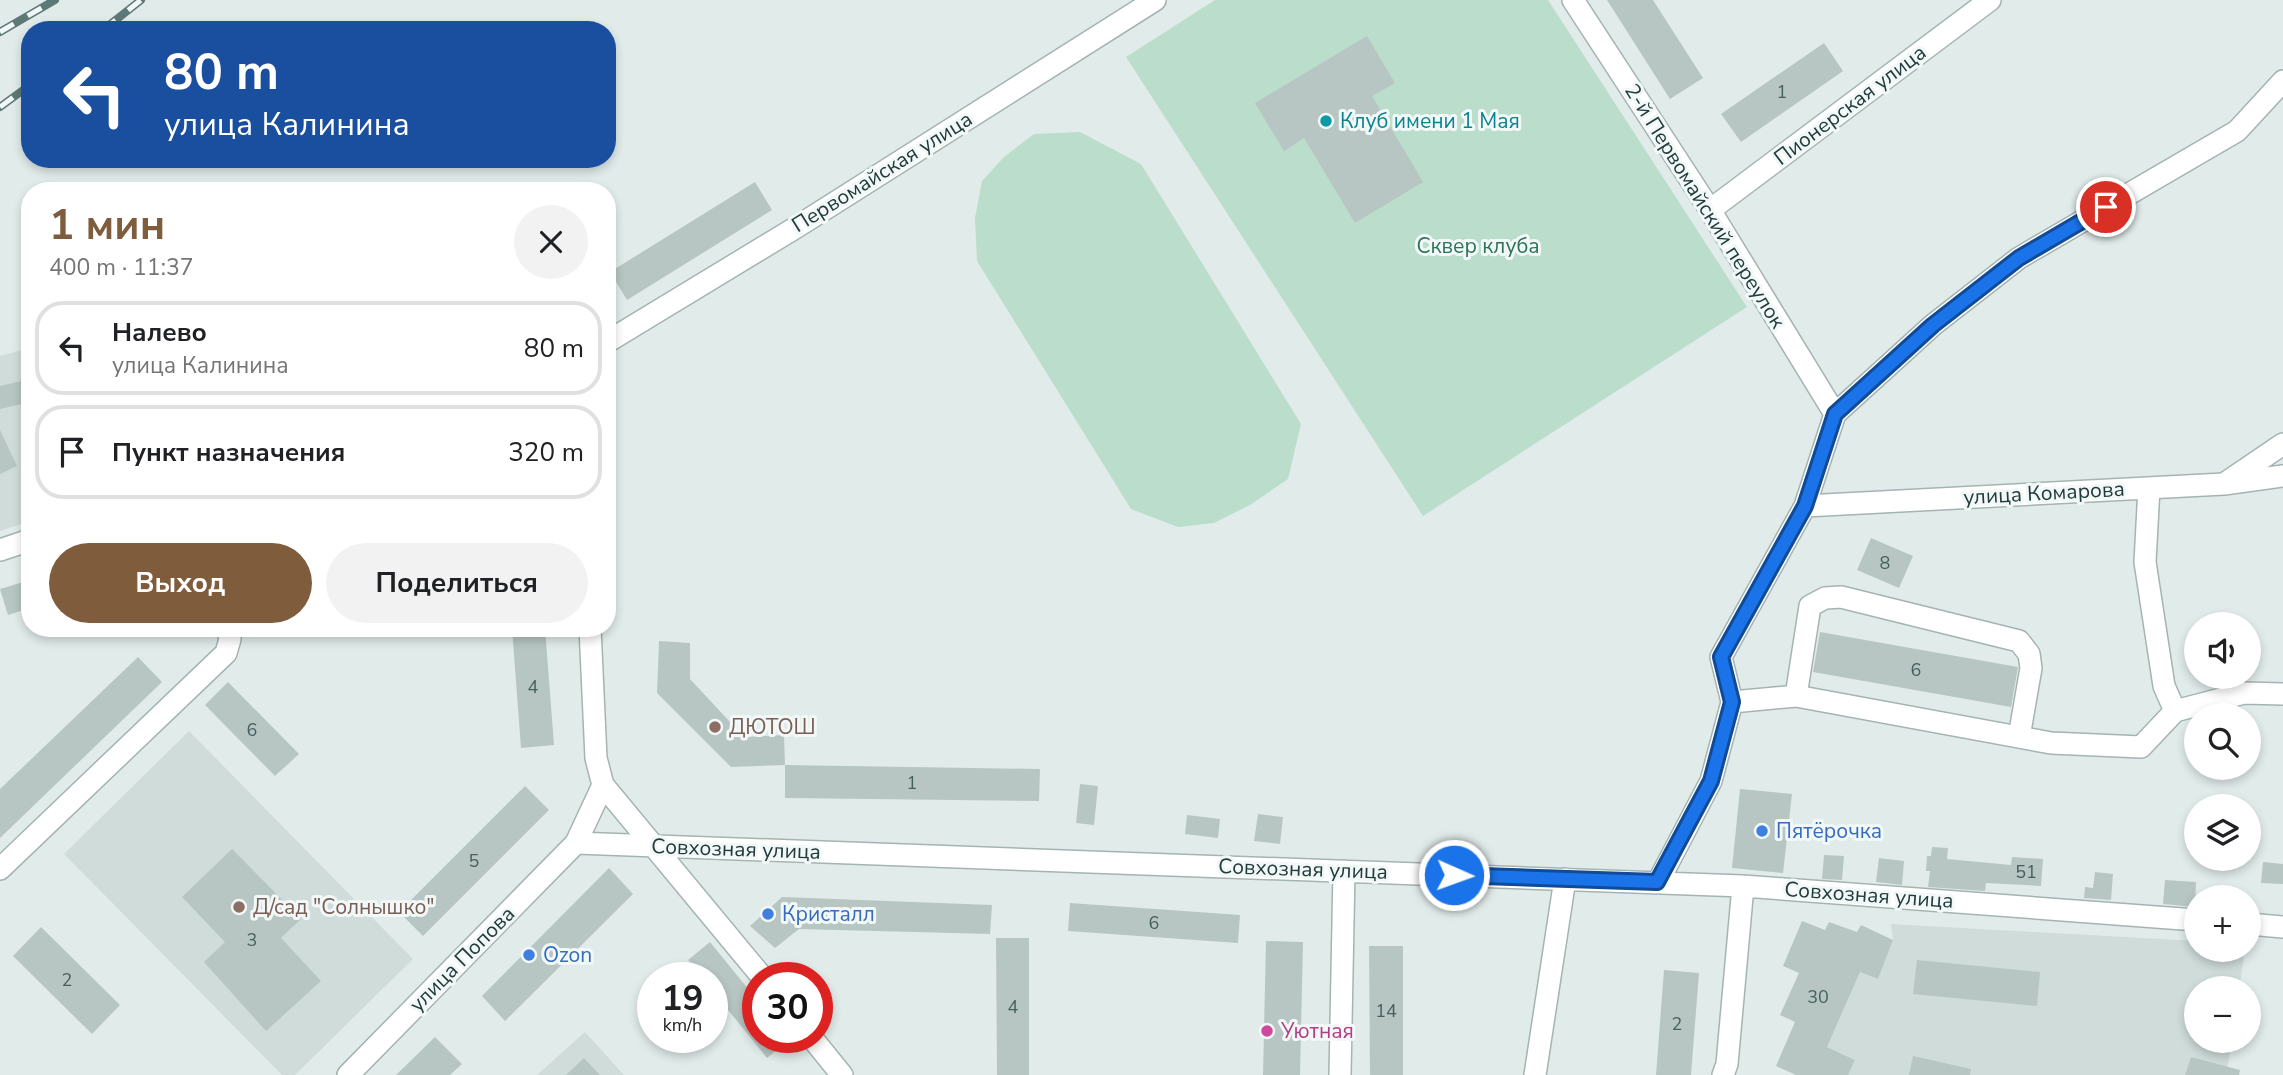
<!DOCTYPE html>
<html lang="ru">
<meta charset="utf-8">
<style>
:root{--surface:#fff;--page:#f2f2f2;--text:#202124;--muted:#757577;--line:#e0e0e0;--accent:#7e5c3c}
body{margin:0;font-family:"Nunito Sans",sans-serif;background:var(--page);color:var(--text);height:100vh;display:flex;flex-direction:column;font-size:26px;white-space:nowrap}
*{box-sizing:border-box;margin:0}
p{font-size:23px;color:var(--muted)}
.icon{flex:none;width:38px;height:38px;fill:none;stroke:currentColor;stroke-width:2;stroke-linecap:round;stroke-linejoin:round}
.map{position:relative;flex:1;overflow:hidden}
.details{position:absolute;left:21px;top:182px;width:595px;height:455px;display:flex;flex-direction:column;background:var(--surface);border-radius:28px;box-shadow:0 4px 10px #0003}
.details>*{flex:none}
.banner{position:absolute;left:21px;top:21px;width:595px;height:147px;border-radius:28px;box-shadow:0 4px 10px #0003;background:#1a4fa0;color:#fff;overflow:hidden}
.fabs{position:absolute;left:2184px;top:612px;display:grid;gap:14px}
.fabs a{display:grid;place-items:center;width:77px;height:77px;border-radius:50%;background:var(--surface);box-shadow:0 4px 10px #0003;font-size:35px}
.speed{position:absolute;left:637px;top:962px;display:flex;gap:14px;font-size:35px;font-weight:700;text-align:center}
.speed>*{display:grid;place-content:center;width:91px;height:91px;border-radius:50%;background:var(--surface);box-shadow:0 4px 10px #0003;line-height:1}
.speed small{font-size:18px;font-weight:400}
.speed .limit{border:10px solid #d22;background:#fff;color:#111}
.pin{position:absolute;display:grid;place-items:center;width:60px;height:60px;color:#fff;margin:-30px;border:4px solid #fff;border-radius:50%;box-shadow:0 2px 7px #0007}
.me{position:absolute;width:77px;margin:-38px;rotate:92deg;stroke-linejoin:round;filter:drop-shadow(0 0 5px #0008)}
.turn{display:flex;align-items:center;gap:24px;height:147px;padding:0 28px;font-size:32px}
.turn .icon{width:91px;height:91px;stroke-width:2.5}
.turn b{display:block;font-size:49px;line-height:60px}
.round{display:grid;place-items:center;flex:none;width:74px;height:74px;border-radius:37px;background:var(--page)}
.summary{display:flex;align-items:center;justify-content:space-between;height:119px;padding:0 28px}
h1{font-size:42px;font-weight:700;line-height:52px;color:var(--accent)}
.action{display:flex;gap:14px;margin-top:auto;padding:14px 28px}
.action a{flex:1;height:80px;border-radius:42px;background:var(--accent);color:#fff;font-size:28px;font-weight:700;line-height:80px;text-align:center}
.action a+a{background:var(--page);color:var(--text)}
ul{padding:0;list-style:none}
li{display:flex;align-items:center;gap:21px;height:94px;margin:0 14px 10px;padding:0 14px;border:4px solid var(--line);border-radius:28px}
li div{flex:1}
li b{display:block;font-size:26px}
li em{font-style:normal}
.map>svg:first-child{display:block}
</style>
<div class="map">
<svg width="2283" height="1075" viewBox="0 0 2283 1075">
<rect width="100%" height="100%" fill="#e1ecea"/>
<path fill="#cfdcd9" d="M30 348V521L0 531V356Z
M189 731 413 959 295 1075H282L64 854Z
M1891 924 2196 941V950H2245L2239 989H2196V1041H2232L2226 1075H1848L1855 1060 1827 1047 1860 972 1878 979 1893 940Z
M585 1032 624 1075H537Z"/>
<path fill="#baddcc" d="M1215 0H1548L1747 307 1423 516 1126 57Z
M1080 132 1141 164 1301 424 1288 479 1250 505 1214 523 1178 527 1131 509 977 261 975 218 982 181 1004 157 1034 134Z"/>
<path fill="#b7c6c3" d="M1607 0H1653L1703 78 1670 99Z
M1367 36 1395 83 1372 96 1423 182 1355 223 1304 138 1284 151 1255 103Z
M1824 43 1843 71 1741 142 1721 114Z
M755 182 772 210 627 300 610 272Z
M30 379V402L0 409V386Z
M0 430 17 466 0 474Z
M1871 538 1913 556 1899 588 1857 570Z
M30 580V608L8 615 0 589Z
M512 628H545L554 745 521 748Z
M1820 632 2018 667 2011 707 1813 672Z
M659 641 690 643V679L744 737 784 735 785 765 731 767 657 693Z
M138 657 162 682 0 838V789Z
M228 682 299 754 275 776 205 705Z
M785 765 1040 769 1039 801 785 798Z
M1080 784 1098 786 1094 825 1076 823Z
M525 786 549 810 423 936 399 912Z
M1740 789 1792 794 1783 873 1732 868Z
M1258 814 1283 817 1280 844 1254 841Z
M1187 815 1220 819 1218 838 1185 834Z
M1932 847 1948 848 1947 859 2011 865 2012 857 2043 859 2041 886 1986 883 1985 891 1928 887 1930 871H1926L1927 856H1931Z
M232 849 301 919 281 938 321 981 266 1031 204 962 225 942 182 897Z
M1824 855 1844 856 1842 880 1822 879Z
M1879 858 1904 861 1902 885 1876 882Z
M2263 862 2283 864V884L2261 883Z
M609 868 633 894 505 1021 482 996Z
M2095 872 2113 874 2111 900 2084 898 2085 887 2093 888Z
M2165 880 2196 882 2195 907 2163 904Z
M782 897 992 905 990 934 799 929 775 948 750 926Z
M1070 903 1240 915 1238 943 1068 931Z
M1802 921 1825 930 1829 922 1857 932 1861 925 1893 940 1878 979 1860 972 1827 1047 1855 1060 1848 1075H1796L1776 1066 1795 1022 1780 1015 1799 973 1783 966Z
M41 927 120 1005 92 1034 13 956Z
M996 938H1029V1075H997Z
M1266 941 1303 942 1300 1075H1263Z
M710 942 758 1001V1038H792L767 1058 712 990V978H703L688 960Z
M1369 946H1403V1075H1370Z
M1917 960 2040 972 2037 1006 1913 994Z
M1664 970 1699 973 1691 1075H1656Z
M435 1037 462 1064 450 1075H396Z
M1913 1056 1971 1069 1970 1075H1909Z
M2191 1057 2240 1070 2239 1075H2185Z
M584 1058 600 1075H566Z"/>
<g fill="none" stroke-linecap="round" stroke-linejoin="round">
<defs>
<path id="minor" d="M1573 0 1710 210 1835 414
M1710 210 1990 0
M607 342 795 228 1155 0
M2227 482 2283 444
M2149 488 2145 562 2164 686 2175 711
M1805 506 2224 484 2283 476
M0 550 30 540
M590 628 596 758 603 785 763 978
M1796 696 1810 606 1825 598 1841 597 2019 641 2029 654 2031 668 2019 737
M1732 702 1796 696 2051 743 2141 747 2175 711
M2175 711 2244 693 2283 694
M576 843 1743 886 2196 920
M0 869 226 653 230 639 227 628
M1658 882 1711 781 1732 702 1721 657 1805 506 1835 414 1933 325 2019 258 2237 131 2283 81
M2249 924 2283 927
M812 1038 842 1075
M348 1075 576 843 603 785
M1340 1075 1344 871
M1535 1075 1565 879
M1723 1075 1727 1064 1743 886"/>
</defs>
<use href="#minor" stroke="#a4b4b2" stroke-width="24"/>
<use href="#minor" stroke="#fff" stroke-width="21"/>
<defs>
<path id="rail" d="M103 30 141 0
M0 32 55 0
M0 107 30 85"/>
</defs>
<use href="#rail" stroke="#5c7877" stroke-width="8"/>
<use href="#rail" stroke="#f2f8f7" stroke-width="5" stroke-dasharray="16" stroke-linecap="butt"/>
</g>
<g fill="none" stroke-linecap="round" stroke-linejoin="round">
<defs>
<path id="route" d="M1454 875 1657 882 1711 781 1732 702 1721 657 1805 506 1835 414 1933 325 2019 258 2106 207"/>
</defs>
<use href="#route" stroke="#114b97" stroke-width="18"/>
<use href="#route" stroke="#1a73e8" stroke-width="12"/>
</g>
<circle fill="#0f9aa8" stroke="#f2f8f7" stroke-width="2.5" cx="1326" cy="121" r="7"/>
<g fill="#8d6e63" stroke="#f2f8f7" stroke-width="2.5">
<circle cx="715" cy="727" r="7"/>
<circle cx="239" cy="907" r="7"/>
</g>
<g fill="#3f7fe0" stroke="#f2f8f7" stroke-width="2.5">
<circle cx="1762" cy="831" r="7"/>
<circle cx="768" cy="914" r="7"/>
<circle cx="529" cy="955" r="7"/>
</g>
<circle fill="#d1479c" stroke="#f2f8f7" stroke-width="2.5" cx="1267" cy="1031" r="7"/>
<g text-anchor="middle" stroke-width="6" stroke-linejoin="round" paint-order="stroke">
<g font-size="18" fill="#475e5e">
<text x="1782" y="98">1</text>
<text x="1885" y="569">8</text>
<text x="1916" y="676">6</text>
<text x="533" y="693">4</text>
<text x="252" y="736">6</text>
<text x="912" y="789">1</text>
<text x="474" y="867">5</text>
<text x="2026" y="878">51</text>
<text x="1154" y="929">6</text>
<text x="252" y="946">3</text>
<text x="67" y="986">2</text>
<text x="1818" y="1003">30</text>
<text x="1013" y="1013">4</text>
<text x="1386" y="1017">14</text>
<text x="1677" y="1030">2</text>
</g>
<g font-size="21" fill="#223c3c" stroke="#f2f8f7">
<text transform="translate(1850 105) rotate(-37)" y="7">Пионерская улица</text>
<text transform="translate(882 172) rotate(-32)" y="7">Первомайская улица</text>
<text transform="translate(1705 206) rotate(58)" y="7">2-й Первомайский переулок</text>
<text transform="translate(2044 493) rotate(-3)" y="7">улица Комарова</text>
<text transform="translate(736 849) rotate(2)" y="7">Совхозная улица</text>
<text transform="translate(1303 869) rotate(2)" y="7">Совхозная улица</text>
<text transform="translate(1869 895) rotate(4)" y="7">Совхозная улица</text>
<text transform="translate(462 959) rotate(-45)" y="7">улица Попова</text>
</g>
<g font-size="21" fill="#0d838f" stroke="#f2f8f7" text-anchor="start">
<text x="1340" y="128">Клуб имени 1 Мая</text>
</g>
<g font-size="21" fill="#2c7358" stroke="#f2f8f7">
<text x="1478" y="253">Сквер клуба</text>
</g>
<g font-size="21" fill="#785e54" stroke="#f2f8f7" text-anchor="start">
<text x="729" y="734">ДЮТОШ</text>
<text x="253" y="914">Д/сад "Солнышко"</text>
</g>
<g font-size="21" fill="#366cbe" stroke="#f2f8f7" text-anchor="start">
<text x="1776" y="838">Пятёрочка</text>
<text x="782" y="921">Кристалл</text>
<text x="543" y="962">Ozon</text>
</g>
<g font-size="21" fill="#b23c85" stroke="#f2f8f7" text-anchor="start">
<text x="1281" y="1038">Уютная</text>
</g>
</g>
</svg>
<div class="fabs">
<a><svg class="icon" aria-label="sound" viewBox="0 0 24 24"><path d="M4 9h4l5-4v14l-5-4H4zM17 9q2 3 0 6"/></svg></a>
<a><svg class="icon" aria-label="search" viewBox="0 0 24 24"><circle cx="10" cy="10" r="6"/><path d="M15 15l6 6"/></svg></a>
<a><svg class="icon" aria-label="layers" viewBox="0 0 24 24"><path d="M12 4l9 5-9 5-9-5zM3 14l9 5 9-5"/></svg></a>
<a>+</a>
<a>−</a>
</div>
<div class="speed"><div>19<small>km/h</small></div><div class="limit">30</div></div>
<div class="pin" style="left:2106px;top:207px;background:#d93025"><svg class="icon" aria-label="arrive" viewBox="0 0 24 24"><path d="M6 21V4h12l-3 4 3 4H6"/></svg></div>
<svg class="me" style="left:1454px;top:875px" viewBox="-20 -20 40 40"><circle r="17" fill="#1a73e8" stroke="#fff" stroke-width="3"/><path d="M0-11L8 9 0 5-8 9z" fill="#fff"/></svg>
<div class="banner">
<div class="turn"><svg class="icon" aria-label="left" viewBox="0 0 24 24"><path d="M17 20v-9H6M10 6l-5 5 5 5"/></svg><div><b>80 m</b>улица Калинина</div></div>
</div>
<section class="details">
<div class="summary"><div><h1>1 мин</h1><p>400 m · 11:37</p></div><a class="round"><svg class="icon" aria-label="close" viewBox="0 0 24 24"><path d="M6 6l12 12M18 6L6 18"/></svg></a></div>
<ul>
<li><svg class="icon" aria-label="left" viewBox="0 0 24 24"><path d="M17 20v-9H6M10 6l-5 5 5 5"/></svg><div><b>Налево</b><p>улица Калинина</p></div><em>80 m</em></li>
<li><svg class="icon" aria-label="arrive" viewBox="0 0 24 24"><path d="M6 21V4h12l-3 4 3 4H6"/></svg><div><b>Пункт назначения</b></div><em>320 m</em></li>
</ul>
<div class="action"><a>Выход</a><a>Поделиться</a></div>
</section>
</div>
